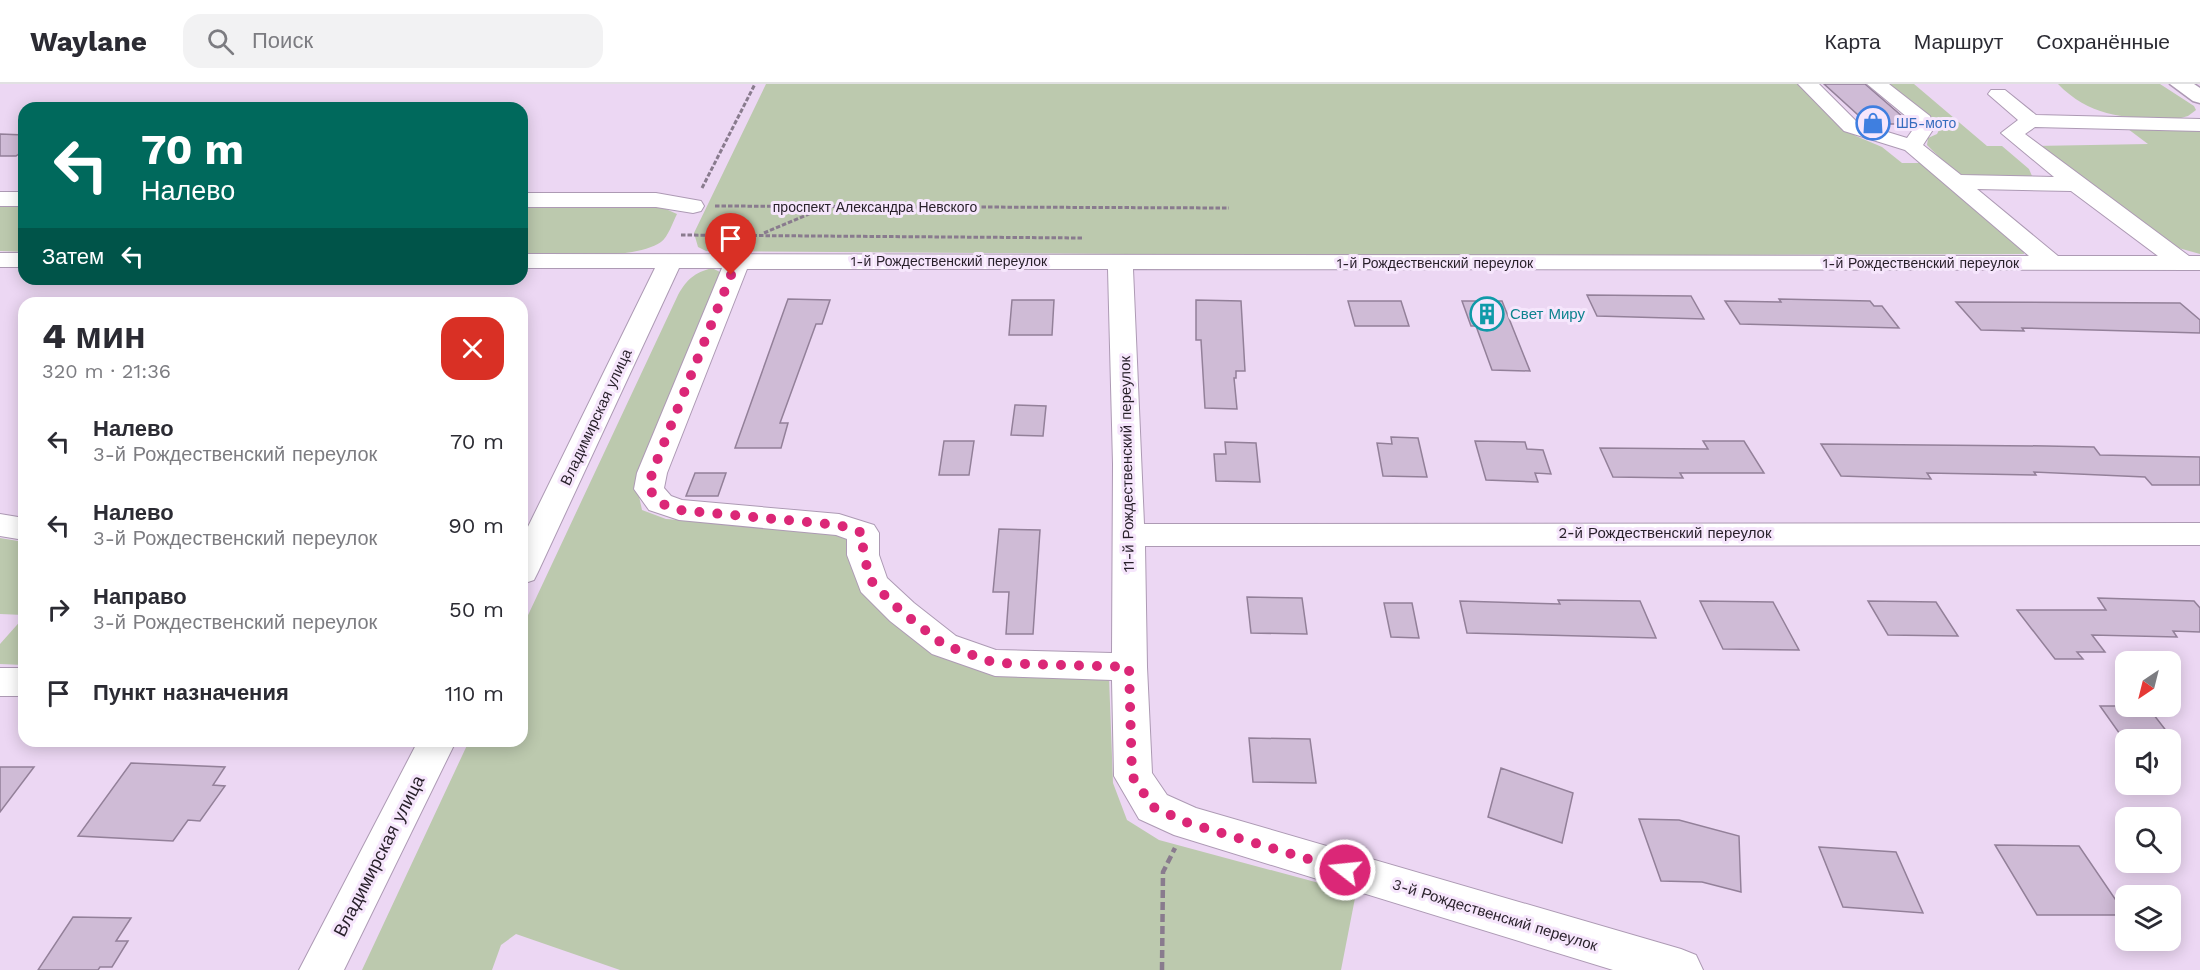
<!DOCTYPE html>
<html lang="ru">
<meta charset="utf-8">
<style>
:root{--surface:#fff;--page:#f2f2f3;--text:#2b2b33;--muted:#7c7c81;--line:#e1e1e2}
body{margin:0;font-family:"Work Sans",sans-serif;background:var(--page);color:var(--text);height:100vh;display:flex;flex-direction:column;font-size:22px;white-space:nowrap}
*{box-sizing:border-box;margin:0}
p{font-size:20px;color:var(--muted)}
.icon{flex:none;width:33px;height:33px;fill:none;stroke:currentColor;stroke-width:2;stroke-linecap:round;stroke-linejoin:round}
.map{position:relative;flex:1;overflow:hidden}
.drawer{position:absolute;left:18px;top:213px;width:510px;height:450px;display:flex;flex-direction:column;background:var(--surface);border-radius:18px;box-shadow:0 3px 15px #0003}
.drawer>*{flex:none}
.banner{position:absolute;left:18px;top:18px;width:510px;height:183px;border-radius:18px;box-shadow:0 3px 15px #0003;background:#00695c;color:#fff;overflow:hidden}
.needle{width:39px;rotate:215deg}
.controls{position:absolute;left:2115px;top:567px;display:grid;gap:12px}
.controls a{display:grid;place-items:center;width:66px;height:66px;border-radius:12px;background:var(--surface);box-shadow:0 3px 15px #0003;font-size:30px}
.pin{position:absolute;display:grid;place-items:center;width:51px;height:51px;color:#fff;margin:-62px -26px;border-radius:50% 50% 50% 0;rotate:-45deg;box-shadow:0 0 6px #0007}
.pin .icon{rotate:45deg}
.me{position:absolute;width:66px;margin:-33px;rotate:286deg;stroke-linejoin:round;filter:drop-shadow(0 0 4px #0008)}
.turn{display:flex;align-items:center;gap:21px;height:126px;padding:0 24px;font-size:27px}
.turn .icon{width:78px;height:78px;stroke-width:2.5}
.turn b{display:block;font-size:42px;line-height:51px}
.then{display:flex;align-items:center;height:57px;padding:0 24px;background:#0003;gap:12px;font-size:22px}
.round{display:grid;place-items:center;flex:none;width:63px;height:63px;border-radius:18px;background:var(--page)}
.headline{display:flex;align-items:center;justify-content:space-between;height:102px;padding:0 24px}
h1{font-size:36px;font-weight:800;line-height:45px}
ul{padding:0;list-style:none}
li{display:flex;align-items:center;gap:18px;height:84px;padding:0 24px}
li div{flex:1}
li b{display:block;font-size:22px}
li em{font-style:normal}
header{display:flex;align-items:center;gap:36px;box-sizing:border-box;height:84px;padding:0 30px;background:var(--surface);border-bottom:2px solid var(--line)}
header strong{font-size:28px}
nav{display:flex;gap:33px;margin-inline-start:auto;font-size:21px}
.search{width:420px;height:54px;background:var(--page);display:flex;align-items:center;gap:15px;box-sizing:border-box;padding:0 21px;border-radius:18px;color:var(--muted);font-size:22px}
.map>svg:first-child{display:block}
</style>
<header>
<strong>Waylane</strong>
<div class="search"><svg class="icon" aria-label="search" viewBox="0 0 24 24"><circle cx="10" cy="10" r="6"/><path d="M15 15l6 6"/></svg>Поиск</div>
<nav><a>Карта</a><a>Маршрут</a><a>Сохранённые</a></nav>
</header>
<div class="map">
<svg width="2200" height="886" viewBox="0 0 2200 886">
<rect width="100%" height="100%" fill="#ecd7f3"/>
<path fill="#bcc9ae" d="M766 0H1799L1843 43 1856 52 1882 63 1902 79H1923L2023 163 2024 170 1400 172 706 167 698 163 694 149Z
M1889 0H1914L1987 62H2002L2029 85 2032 92 2023 94 1967 93 1952 86 1927 61 1928 54 1937 50 1940 44 1935 37Z
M2058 0H2160L2194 22 2196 26 2188 32 2181 34C2133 34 2094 37 2058 0Z
M2128 45 2200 47V170L2168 161 2034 62 2148 60Z
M522 119 659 122 677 130C673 138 668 153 661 158 633 177 557 170 522 170Z
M0 120H24V168L0 167Z
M712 184 720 188 637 403 642 426 666 435 823 446 849 453 948 571 1109 593 1113 699 1127 736 1159 756 1356 809 1341 886H620L516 850 501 861 492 886H362L469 657H522V544L678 211C687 195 694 189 712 184Z
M0 454 24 458V531L0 530Z
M24 533V581L0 580V560Z"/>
<path fill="#cfbbd6" stroke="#938099" stroke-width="1.5" d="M1824 0H1865L1911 40H1868Z
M0 50 24 51V66L16 72H0Z
M1587 211 1691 212 1704 235 1597 232Z
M788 215 830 216 822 240H816L780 339H788L781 364H735Z
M1779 215 1870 217 1874 222H1882L1899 244 1740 240 1725 217 1781 218Z
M1012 216H1054L1052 251H1009Z
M1196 216 1241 217 1245 287H1236V294H1234L1237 325 1205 324 1201 256H1196Z
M1348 217H1401L1409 242H1355Z
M1462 217H1502L1530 287 1492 286 1476 242H1471Z
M1956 218 2180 219 2200 236V249L2022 244 2024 247 1981 246Z
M1015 321 1046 322 1043 352 1011 351Z
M1391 353 1418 354 1427 393 1383 392 1377 359 1392 360Z
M944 357H974L969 391H939Z
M1475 357 1525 358 1527 365 1543 366 1551 390 1535 389 1538 398 1486 396Z
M1703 357H1744L1764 389H1680L1683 394 1613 393 1600 364 1708 365Z
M1225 358 1256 359 1260 398 1216 397 1214 370H1226Z
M1821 360 2047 362 2094 363 2100 371 2200 373V401H2152L2145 393 2034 388 2036 391 1927 389 1931 395 1841 392Z
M695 389H726L718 412H686Z
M999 445 1040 446 1033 550H1006L1009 508H993Z
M1247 513 1302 514 1307 550 1251 549Z
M2098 514 2194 517 2200 524V548L2173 547 2177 553 2092 551 2105 568H2077L2083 575H2055L2017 526H2106Z
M1558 516 1640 517 1656 554 1467 549 1460 517 1560 520Z
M1700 517 1773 518 1799 566 1723 565Z
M1868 517 1936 518 1958 552 1888 551Z
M1384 519H1412L1419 554 1391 553Z
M2100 622H2147L2171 653H2122Z
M1249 654 1310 655 1316 699 1253 698Z
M131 679 225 683 213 701 225 702 200 737 188 736 173 757 78 752Z
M0 683H34L0 728Z
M1501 684 1573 709 1562 759 1488 733Z
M1639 735 1679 736 1739 752 1741 808 1702 798 1661 797Z
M1995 761 2079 762 2126 831H2037Z
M1819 763 1896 768 1923 829 1843 823Z
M73 833 131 834 116 857H128L112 883H100L98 886H38Z"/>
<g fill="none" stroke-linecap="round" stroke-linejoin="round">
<defs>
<path id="minor" d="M1798 0H1819L1858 39 1907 54 1914 44 1913 38 1867 0H1889L1930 32 1934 44 1923 61 1961 91 2054 93 2001 49 2018 36 1988 10 1991 6H2005L2036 31 2200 35V47L2035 43 2025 50 2189 172H2200V186L1133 185 1144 440 2200 439V461L1145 462 1147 583 1152 689 1167 711 1196 724 1681 865 1696 871 1703 886H1613L1174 751 1139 735 1114 692 1112 596 995 592 932 570 890 537 861 508 847 471V455L836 451 679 436 649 426 634 405 637 389 722 184H679L538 488 534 496 522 500V455L655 184H522V170L2029 172 1905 66 1844 47ZM1977 105 2071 107 2158 172H2058ZM747 185H1108L1113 380 1112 569 996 566 956 552 914 519 887 494 879 471V449L874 441 839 430 682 416 671 412 664 404 667 389Z
M0 108H24V122H0Z
M522 109H656L701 117 704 122 701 127 693 129 656 123H522Z
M0 169H24V183H0Z
M0 430 24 434V456L0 452Z
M0 584H24V612H0Z
M418 657H456L344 886H299Z"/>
<path id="major" d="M2170 0H2194L2200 4V19L2193 17Z"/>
</defs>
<use href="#minor" stroke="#ad9ab4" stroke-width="2"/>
<use href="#major" stroke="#ad9ab4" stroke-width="3"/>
<path stroke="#897b8e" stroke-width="3" stroke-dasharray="4.5 2" stroke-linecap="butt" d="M702 104 755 0
M715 122 1229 124
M764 149 823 124
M681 151 1084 154"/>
<path stroke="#897b8e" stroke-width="4.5" stroke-dasharray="8 4" stroke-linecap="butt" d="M1162 886 1163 788 1175 764"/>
<use href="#minor" fill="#fff" fill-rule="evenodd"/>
<use href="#major" fill="#fff" fill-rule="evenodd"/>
</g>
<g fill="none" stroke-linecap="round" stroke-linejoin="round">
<path stroke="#db2777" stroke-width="10" stroke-dasharray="0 18" d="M731 191 652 389 649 405 660 419 679 426 839 441 863 449V471L873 500 902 528 944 561 995 579 1129 583 1132 692 1153 723 1188 739 1345 786"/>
</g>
<defs>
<symbol id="shop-ring" viewBox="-11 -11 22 22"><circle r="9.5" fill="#f6e6fc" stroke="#3f7fe0" stroke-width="1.5"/><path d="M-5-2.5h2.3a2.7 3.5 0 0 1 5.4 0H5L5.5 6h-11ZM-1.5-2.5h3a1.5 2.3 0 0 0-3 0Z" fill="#3f7fe0"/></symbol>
<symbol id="building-ring" viewBox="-11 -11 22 22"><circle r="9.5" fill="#f6e6fc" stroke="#0f9aa8" stroke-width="1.5"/><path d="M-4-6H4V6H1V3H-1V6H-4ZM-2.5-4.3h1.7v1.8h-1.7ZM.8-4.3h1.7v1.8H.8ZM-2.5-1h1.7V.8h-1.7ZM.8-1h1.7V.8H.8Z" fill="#0f9aa8"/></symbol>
</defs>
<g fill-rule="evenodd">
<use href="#shop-ring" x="1854" y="20" width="38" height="38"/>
<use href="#building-ring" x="1468" y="211" width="38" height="38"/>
</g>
<g text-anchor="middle" stroke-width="6" stroke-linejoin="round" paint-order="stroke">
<g font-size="14" fill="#366cbe" stroke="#f6e6fc" text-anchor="start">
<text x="1896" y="44">ШБ-мото</text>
</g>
<g font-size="14" fill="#271f29" stroke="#f6e6fc">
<text x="875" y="128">проспект Александра Невского</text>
<text x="949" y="182">1-й Рождественский переулок</text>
<text x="1435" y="184">1-й Рождественский переулок</text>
<text x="1921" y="184">1-й Рождественский переулок</text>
</g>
<g font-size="15" fill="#0d838f" stroke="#f6e6fc" text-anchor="start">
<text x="1510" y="235">Свет Миру</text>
</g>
<g font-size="15" fill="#271f29" stroke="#f6e6fc">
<text transform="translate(596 333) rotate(-65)" y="5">Владимирская улица</text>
<text transform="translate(1127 380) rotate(-91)" y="5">11-й Рождественский переулок</text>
<text x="1665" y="454">2-й Рождественский переулок</text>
<text transform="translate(1495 831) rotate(17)" y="5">3-й Рождественский переулок</text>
</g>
<g font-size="18" fill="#271f29" stroke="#f6e6fc">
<text transform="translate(379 772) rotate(-63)" y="6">Владимирская улица</text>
</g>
</g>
</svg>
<div class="controls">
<a><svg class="needle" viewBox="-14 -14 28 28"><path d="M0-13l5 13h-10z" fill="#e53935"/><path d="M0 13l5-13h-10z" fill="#7c7c81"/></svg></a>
<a><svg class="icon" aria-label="sound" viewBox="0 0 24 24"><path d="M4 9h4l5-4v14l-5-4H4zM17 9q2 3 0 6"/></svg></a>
<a><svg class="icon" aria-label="search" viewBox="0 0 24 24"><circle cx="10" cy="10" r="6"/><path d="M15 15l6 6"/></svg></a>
<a><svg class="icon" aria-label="layers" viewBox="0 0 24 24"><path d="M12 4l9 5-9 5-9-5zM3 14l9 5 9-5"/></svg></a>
</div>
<div class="pin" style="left:731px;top:191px;background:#d93025"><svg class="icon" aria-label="arrive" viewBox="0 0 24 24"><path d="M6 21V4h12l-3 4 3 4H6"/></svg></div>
<svg class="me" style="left:1345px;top:786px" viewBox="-20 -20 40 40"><circle r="17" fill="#db2777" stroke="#fff" stroke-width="3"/><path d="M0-11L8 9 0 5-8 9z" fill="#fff"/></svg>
<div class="banner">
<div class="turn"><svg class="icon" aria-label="left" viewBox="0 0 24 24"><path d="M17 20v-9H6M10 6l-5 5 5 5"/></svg><div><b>70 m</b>Налево</div></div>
<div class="then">Затем<svg class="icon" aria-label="left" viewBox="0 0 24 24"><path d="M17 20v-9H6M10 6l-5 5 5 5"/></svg></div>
</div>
<section class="drawer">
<div class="headline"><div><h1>4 мин</h1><p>320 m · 21:36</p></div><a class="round" style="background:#d93025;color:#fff"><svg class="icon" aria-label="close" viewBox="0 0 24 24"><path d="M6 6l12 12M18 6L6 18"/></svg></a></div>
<ul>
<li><svg class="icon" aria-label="left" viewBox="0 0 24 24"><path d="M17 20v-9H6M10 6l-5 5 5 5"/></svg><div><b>Налево</b><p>3-й Рождественский переулок</p></div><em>70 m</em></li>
<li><svg class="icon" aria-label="left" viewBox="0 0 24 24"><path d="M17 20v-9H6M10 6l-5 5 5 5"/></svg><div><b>Налево</b><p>3-й Рождественский переулок</p></div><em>90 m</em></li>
<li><svg class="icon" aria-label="right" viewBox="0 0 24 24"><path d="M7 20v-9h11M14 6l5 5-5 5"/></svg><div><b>Направо</b><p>3-й Рождественский переулок</p></div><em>50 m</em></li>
<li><svg class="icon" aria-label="arrive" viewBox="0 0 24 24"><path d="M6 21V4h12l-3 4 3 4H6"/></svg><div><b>Пункт назначения</b></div><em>110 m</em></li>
</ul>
</section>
</div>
